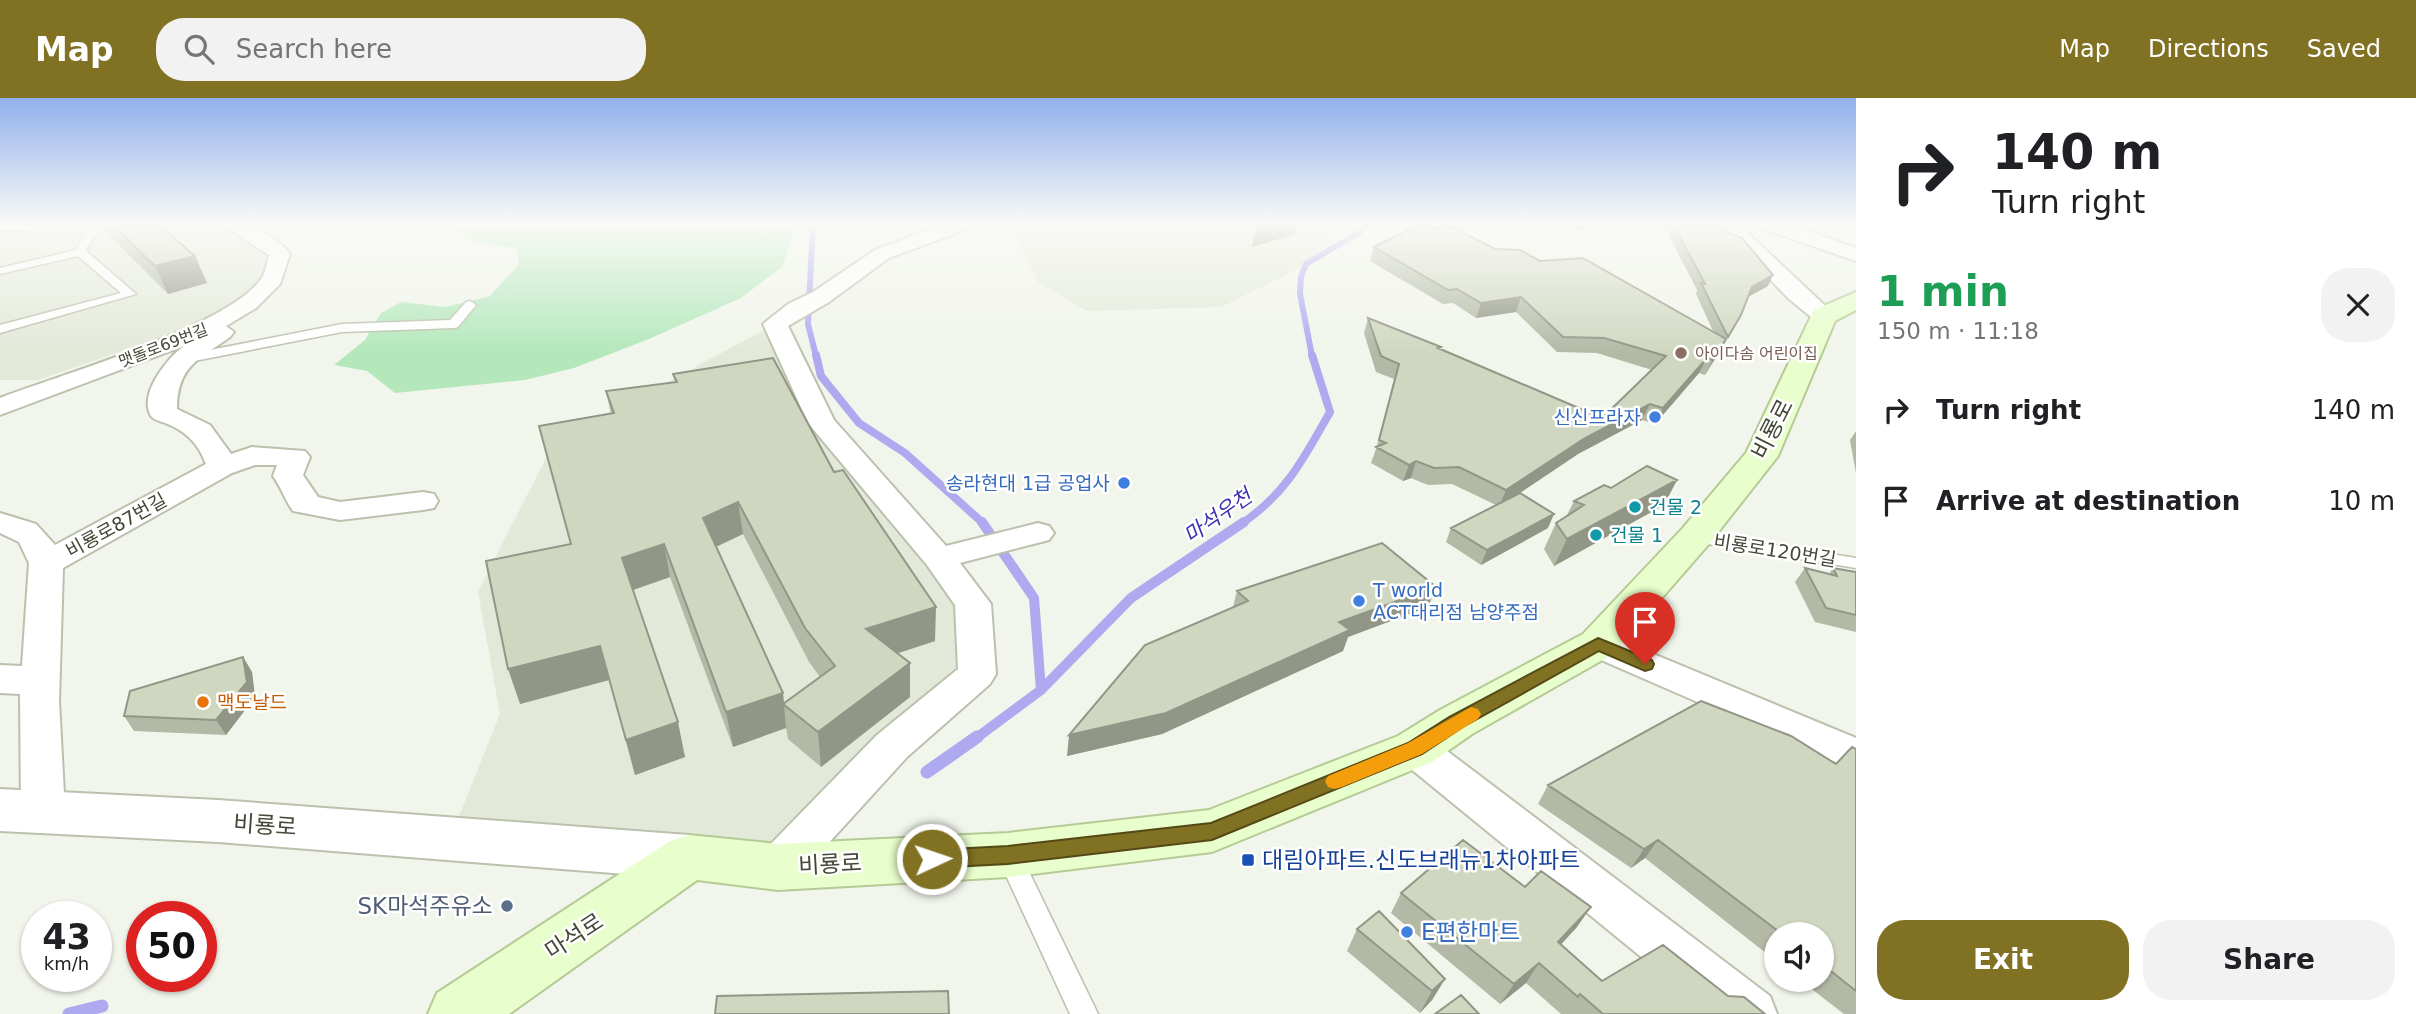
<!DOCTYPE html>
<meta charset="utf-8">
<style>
:root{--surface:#fff;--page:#f2f2f2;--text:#202124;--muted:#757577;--accent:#817122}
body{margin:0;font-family:"DejaVu Sans","Noto Sans KR",sans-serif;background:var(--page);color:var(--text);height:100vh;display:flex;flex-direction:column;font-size:26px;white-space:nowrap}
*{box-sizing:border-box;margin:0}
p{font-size:23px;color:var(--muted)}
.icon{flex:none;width:38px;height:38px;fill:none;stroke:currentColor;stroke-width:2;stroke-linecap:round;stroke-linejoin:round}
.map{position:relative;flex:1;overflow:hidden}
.panel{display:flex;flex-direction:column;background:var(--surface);width:560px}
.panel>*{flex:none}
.hud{background:#fff;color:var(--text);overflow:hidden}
.buttons{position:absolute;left:1764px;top:824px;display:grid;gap:14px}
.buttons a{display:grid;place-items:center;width:70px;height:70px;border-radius:50%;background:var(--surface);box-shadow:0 2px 5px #0004;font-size:35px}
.speed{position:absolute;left:21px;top:803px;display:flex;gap:14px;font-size:35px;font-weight:700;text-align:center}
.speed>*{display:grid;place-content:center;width:91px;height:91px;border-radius:50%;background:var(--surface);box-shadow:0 2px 5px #0004;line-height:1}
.speed small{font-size:18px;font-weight:400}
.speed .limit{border:10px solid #d22;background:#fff;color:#111}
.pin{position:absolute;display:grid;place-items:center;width:60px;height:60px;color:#fff;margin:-72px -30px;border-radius:50% 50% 50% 0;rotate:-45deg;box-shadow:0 0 7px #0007}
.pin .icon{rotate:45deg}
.me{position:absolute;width:77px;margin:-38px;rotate:87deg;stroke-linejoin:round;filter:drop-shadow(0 0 5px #0008)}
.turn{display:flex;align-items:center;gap:24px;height:147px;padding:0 21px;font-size:32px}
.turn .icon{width:91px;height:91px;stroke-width:2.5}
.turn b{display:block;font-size:49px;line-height:60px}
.round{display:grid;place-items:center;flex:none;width:74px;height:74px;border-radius:28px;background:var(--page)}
.head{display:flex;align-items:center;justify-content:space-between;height:119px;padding:0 21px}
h1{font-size:42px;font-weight:800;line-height:52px;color:#1e9e55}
.primary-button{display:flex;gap:14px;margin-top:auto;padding:14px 21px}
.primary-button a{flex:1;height:80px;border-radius:28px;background:var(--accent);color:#fff;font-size:28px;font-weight:800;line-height:80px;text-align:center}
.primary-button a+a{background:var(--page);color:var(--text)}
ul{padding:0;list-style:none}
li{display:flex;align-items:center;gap:21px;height:91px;padding:0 21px}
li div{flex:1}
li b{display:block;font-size:26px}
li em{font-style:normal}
header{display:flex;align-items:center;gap:42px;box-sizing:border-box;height:98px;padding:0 35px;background:var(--accent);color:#fff}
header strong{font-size:33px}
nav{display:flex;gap:38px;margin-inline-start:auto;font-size:24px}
.search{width:490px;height:63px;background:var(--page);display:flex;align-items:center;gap:18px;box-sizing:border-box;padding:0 24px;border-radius:28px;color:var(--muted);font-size:26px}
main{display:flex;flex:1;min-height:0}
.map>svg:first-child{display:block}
</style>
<header>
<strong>Map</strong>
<div class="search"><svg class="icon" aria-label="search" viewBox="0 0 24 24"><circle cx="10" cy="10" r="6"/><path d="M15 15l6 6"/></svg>Search here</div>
<nav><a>Map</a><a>Directions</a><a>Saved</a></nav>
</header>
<main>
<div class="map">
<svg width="1856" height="916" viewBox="0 0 1856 916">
<rect width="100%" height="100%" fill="#f1f5eb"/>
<path fill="#e3e9d9" d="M0 126H217L244 139 272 164 251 194 219 215 177 234 38 282H0Z
M1009 126H1340L1312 164 1221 209 1087 213 1039 185Z
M775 226 822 325 973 506 977 576 778 769 450 741 500 616 478 494 553 346Z"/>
<path fill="#b4e8bb" d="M438 126H796L782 169 741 200 649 241 574 270 525 282 395 295 367 273 334 267 365 242 381 215 401 204 446 209 490 198 519 166 517 150 478 145Z"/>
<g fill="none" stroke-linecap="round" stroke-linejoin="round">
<path stroke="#afa9f0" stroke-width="6" d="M813 126 808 226 816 258
M1312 258 1300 196 1301 179 1306 166 1360 134 1368 126"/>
<path stroke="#afa9f0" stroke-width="8" d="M816 257 821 278 859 325 905 355 984 426
M1241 426C1286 396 1304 360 1330 314L1312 257"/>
<path stroke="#afa9f0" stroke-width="10" d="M982 424 1034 500 1041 592
M975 641 1041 592 1131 500 1244 424"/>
<path stroke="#afa9f0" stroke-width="13" d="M927 674 977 639
M69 916 102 908"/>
<defs>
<path id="service" d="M0 126 97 130 98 132 86 153 136 196 0 235V227L121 195 78 158 0 176V170L76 152 86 135 0 132Z
M470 203 476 207 458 229 454 230 342 234 179 266 172 262 179 258 342 226 450 222 466 204Z
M1695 434 1856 460V470L1689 443 1686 439 1689 435Z
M1009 748 1018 751 1098 916H1070L997 758 1000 751Z"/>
<path id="minor" d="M221 126C246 126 274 134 290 156L280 186 256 210 226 228 234 234 230 239C199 261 177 268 177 311L210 327 231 356 252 349 305 353 310 359 303 377 318 399 340 404 423 394 434 396 438 403 434 410 423 412 340 422 293 413C285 402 281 389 273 378L277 367H255L232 375 63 470 59 603 65 714 59 727 43 732 27 727 21 714 20 596 0 595V567L22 568 29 465 19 444 0 435V415L36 426 55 447 206 366C198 345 186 333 165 325 160 323 154 322 151 318 138 297 167 260 184 248L0 317V300C56 278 235 227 263 178 266 172 267 164 269 157Z
M944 126H972L970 130 889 160 829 204 788 228 834 322 946 448 1038 425 1049 428 1054 435 1049 442 960 465 991 506 996 576 990 586 907 659 794 783 778 789 762 783 755 769 762 755 877 637 958 571 955 507 927 467 808 325 763 226 788 206 813 194 875 152Z
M1717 126H1738L1836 218 1832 223H1816L1789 201Z
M1759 126H1788L1856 150V163L1761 130Z
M1598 533 1856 640V673L1585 555 1580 546 1585 537Z
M1415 635 1430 640 1770 898 1777 916H1711L1400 662 1394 651 1400 640Z"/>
<path id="tertiary" d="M0 691 218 702 689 737 708 743 716 759 708 775 689 781 218 744 0 733Z"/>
<path id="secondary" d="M1856 194V212L1835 223 1778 358 1708 447 1613 556 1472 636 1432 664 1212 754 1008 779 778 792 697 782 509 916H428L437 895 670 743 689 737 778 746 1008 735 1209 712 1398 638 1440 612 1583 536 1682 431 1746 355 1814 212Z"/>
</defs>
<use href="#service" stroke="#bbc1ad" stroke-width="3"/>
<use href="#minor" stroke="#bbc1ad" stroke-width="4"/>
<use href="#tertiary" stroke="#bbc1ad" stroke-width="4"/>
<use href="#secondary" stroke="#b5cb95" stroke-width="4"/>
<use href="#service" fill="#fff" fill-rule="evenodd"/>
<use href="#minor" fill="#fff" fill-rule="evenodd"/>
<use href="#tertiary" fill="#fff" fill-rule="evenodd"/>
<use href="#secondary" fill="#e8fecc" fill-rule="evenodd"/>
</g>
<path fill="#b3b9a5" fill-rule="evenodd" d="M103 126H158L195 158 207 185 168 196 108 136Z
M1255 126H1297L1295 136 1252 149Z
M1562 126H1590L1577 133Z
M1663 126H1708L1768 188 1748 199 1735 228 1705 277 1699 275 1655 326 1642 322 1578 356 1518 396 1548 430 1481 467 1446 444 1451 430 1496 407 1452 386 1428 387 1411 380 1403 383 1371 365 1377 348 1394 281 1376 274 1364 235 1368 220 1602 320 1652 272 1597 255 1557 254 1516 214 1476 220 1453 205 1443 206 1370 163 1374 149 1495 151 1540 163 1714 235 1696 196 1697 192Z
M673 276 834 374 935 543 898 555 910 599 821 669 788 641 786 630 733 649 670 479 633 492 685 659 635 677 609 582 520 606 611 316 606 293 675 284ZM743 436 809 564 820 579 784 605 783 595 716 449Z
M1856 333V375L1850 342Z
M1677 382 1664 407 1554 468 1544 451 1556 425 1566 419 1574 403 1611 390Z
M1805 470 1829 476 1833 470 1856 474V534L1815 524 1795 484Z
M1436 489 1428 509 1348 539 1343 553 1162 636 1067 658 1233 509 1237 493Z
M243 559 252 574 255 599 226 637 134 633 124 618Z
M1856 651V916H1844L1800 882H1822V836H1776V863L1645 760 1631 770 1538 706 1548 687 1836 666Z
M1401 795 1577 829 1561 846 1602 883 1728 898 1765 916H1561L1526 885 1500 906 1391 815Z
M1357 831 1445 881 1432 902 1420 915 1347 853Z"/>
<path fill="#929686" d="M1257 126H1297L1295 136 1252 149Z
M1580 126H1590L1577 133Z
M195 158 207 185 168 196 155 168Z
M1773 177 1768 188 1746 200 1752 189Z
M1521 199 1516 214 1476 220 1481 205Z
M1726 241 1718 256 1705 277 1713 262Z
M1707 260 1699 275 1655 326 1663 310Z
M1650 306 1642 322 1578 356 1499 409 1506 392 1585 340Z
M1416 363 1411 380 1403 383 1409 367Z
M1677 382 1664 407 1554 468 1567 441Z
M738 404 743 436 709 452 703 420Z
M1554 416 1548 430 1481 467 1487 452Z
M664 446 670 479 630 493 622 460Z
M1436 489 1428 509 1348 539 1343 553 1162 636 1067 658 1069 637 1339 524Z
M936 509 935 543 868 565 866 531Z
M600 548 609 582 520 606 508 571Z
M243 559 252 574 255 599 226 637 216 622Z
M910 565V599L821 669 818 634Z
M783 595 786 630 733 649 726 614Z
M678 624 685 659 635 677 626 642Z
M1658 742 1645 760 1631 770 1644 751Z
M1591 809 1577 829 1545 864 1558 844Z
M1539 865 1526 885 1500 906 1514 886Z
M1445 881 1432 902 1420 915 1432 893Z"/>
<path fill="#d0d7c0" stroke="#929686" stroke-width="2" d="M111 126H158L195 158 155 168Z
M1673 126H1708L1742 140 1773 177 1752 189 1741 217 1728 239 1701 185 1705 186Z
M1418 127 1430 130 1452 129 1495 151 1520 152 1540 163 1583 160 1726 241 1713 262 1707 260 1663 310 1650 306 1585 340 1506 392 1459 369 1434 370 1416 363 1409 367 1376 349 1386 345 1379 342 1399 266 1381 258 1368 220 1441 249 1438 250 1602 320 1666 258 1604 240 1563 239 1521 199 1481 205 1457 191 1448 192 1374 149Z
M773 260 834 374 843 372 936 509 866 531 910 565 818 634 783 606 835 568 805 530 738 404 703 420 783 595 726 614 664 446 622 460 678 624 626 642 600 548 508 571 486 463 571 446 539 328 614 315 606 293 677 284 673 276Z
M1647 368 1677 382 1567 441 1556 425 1584 407 1574 403 1604 387 1611 390Z
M1520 395 1554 416 1487 452 1451 430Z
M1382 445 1436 489 1339 524 1350 532 1166 615 1069 637 1145 547 1248 503 1237 493Z
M1805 470 1837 478 1833 470 1856 474V517L1826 510Z
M243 559 247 584 216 622 124 618 130 593Z
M1701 603 1791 638 1836 666 1852 649 1856 651V893L1822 866V836H1782L1658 742 1644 751 1548 687Z
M1463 742 1525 789 1541 773 1591 809 1558 844 1602 883 1663 847 1728 898 1744 899 1765 916H1603L1580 896 1578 899 1539 865 1514 886 1401 795Z
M1379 813 1445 881 1432 893 1357 831Z
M948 893 949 916H715L717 898Z
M1461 897 1479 916H1435Z"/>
<linearGradient id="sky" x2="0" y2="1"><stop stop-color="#91b0eb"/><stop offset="0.49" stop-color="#f9faf6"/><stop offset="1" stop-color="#f9faf6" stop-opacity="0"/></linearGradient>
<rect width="1856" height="255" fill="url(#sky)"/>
<path fill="#817122" stroke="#544916" stroke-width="2" d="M1598 540 1652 562 1654 566 1652 571 1645 573 1599 553 1463 629 1422 656 1212 742 1008 766 932 770 924 768 921 761 924 754 932 752 1008 748 1211 725 1408 645 1449 619Z"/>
<path fill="#f59e0b" d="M1471 609 1478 611 1481 616 1478 621 1422 656 1342 689 1335 691 1328 689 1325 683 1328 678 1408 645Z"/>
<circle fill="#8d6e63" stroke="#fff" stroke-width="2.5" cx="1681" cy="255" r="7"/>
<g fill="#3f7fe0" stroke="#fff" stroke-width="2.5">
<circle cx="1655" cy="319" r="7"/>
<circle cx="1124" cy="385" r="7"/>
<circle cx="1359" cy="503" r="7"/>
<circle cx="1407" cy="834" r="7"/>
</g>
<g fill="#0f9aa8" stroke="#fff" stroke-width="2.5">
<circle cx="1635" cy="409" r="7"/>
<circle cx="1596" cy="437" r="7"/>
</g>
<circle fill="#e8710a" stroke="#fff" stroke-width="2.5" cx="203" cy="604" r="7"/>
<rect fill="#1a4fb4" stroke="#fff" stroke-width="2.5" x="1241" y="755" width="14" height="14" rx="3.5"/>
<circle fill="#5c6f8a" stroke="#fff" stroke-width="2.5" cx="507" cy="808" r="7"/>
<g text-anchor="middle" stroke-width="5" stroke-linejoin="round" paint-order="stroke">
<g font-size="16" fill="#454938" stroke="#fff">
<text transform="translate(163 247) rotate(-21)" y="6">맷돌로69번길</text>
</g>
<g font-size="16" fill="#785e54" stroke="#fff" text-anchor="start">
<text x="1695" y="261">아이다솜 어린이집</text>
</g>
<g font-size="19" fill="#366cbe" stroke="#fff" text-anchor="end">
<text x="1641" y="326">신신프라자</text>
<text x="1110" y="392">송라현대 1급 공업사</text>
<text x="1373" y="499" text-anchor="start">T world<tspan x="1373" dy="22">ACT대리점 남양주점</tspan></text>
</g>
<g font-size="19" fill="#0d838f" stroke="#fff" text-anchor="start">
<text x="1649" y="416">건물 2</text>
<text x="1610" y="444">건물 1</text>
</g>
<g font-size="19" fill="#454938" stroke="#fff">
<text transform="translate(116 427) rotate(-29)" y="7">비룡로87번길</text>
<text transform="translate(1775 452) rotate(9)" y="7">비룡로120번길</text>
</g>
<g font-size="19" fill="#c56008" stroke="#fff" text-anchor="start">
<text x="217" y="611">맥도날드</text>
</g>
<g font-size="21" font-style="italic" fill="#3f31b6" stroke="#fff">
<text transform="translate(1218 418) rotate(-35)" y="7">마석우천</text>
</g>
<g font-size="23" fill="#454938" stroke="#fff">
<text transform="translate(1772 331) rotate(-63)" y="8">비룡로</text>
<text transform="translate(265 727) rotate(4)" y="8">비룡로</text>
<text transform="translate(830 766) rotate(-3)" y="8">비룡로</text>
<text transform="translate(574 838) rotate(-33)" y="8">마석로</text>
</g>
<g font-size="23" fill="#164399" stroke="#fff" text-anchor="start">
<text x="1262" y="770">대림아파트.신도브래뉴1차아파트</text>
</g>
<g font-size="23" fill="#4e5e75" stroke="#fff" text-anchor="end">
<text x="493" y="816">SK마석주유소</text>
</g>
<g font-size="23" fill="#366cbe" stroke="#fff" text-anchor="start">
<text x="1421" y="842">E편한마트</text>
</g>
</g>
</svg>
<div class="buttons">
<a><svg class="icon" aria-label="sound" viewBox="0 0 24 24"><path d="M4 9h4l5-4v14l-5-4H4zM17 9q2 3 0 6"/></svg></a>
</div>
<div class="speed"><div>43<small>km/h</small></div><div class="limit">50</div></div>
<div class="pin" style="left:1645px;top:566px;background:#d93025"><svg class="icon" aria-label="arrive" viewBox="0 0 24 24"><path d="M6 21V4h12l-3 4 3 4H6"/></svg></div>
<svg class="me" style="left:932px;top:761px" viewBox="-20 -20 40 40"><circle r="17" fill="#817122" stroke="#fff" stroke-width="3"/><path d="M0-11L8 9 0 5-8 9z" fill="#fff"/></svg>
</div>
<section class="panel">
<div class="hud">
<div class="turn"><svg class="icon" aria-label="right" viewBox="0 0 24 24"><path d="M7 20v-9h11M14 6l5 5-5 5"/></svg><div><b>140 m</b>Turn right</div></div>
</div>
<div class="head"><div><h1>1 min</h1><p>150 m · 11:18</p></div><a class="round"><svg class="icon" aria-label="close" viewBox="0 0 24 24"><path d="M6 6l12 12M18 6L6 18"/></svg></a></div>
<ul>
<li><svg class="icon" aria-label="right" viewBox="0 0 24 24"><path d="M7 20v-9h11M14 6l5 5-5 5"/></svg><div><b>Turn right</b></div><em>140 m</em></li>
<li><svg class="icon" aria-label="arrive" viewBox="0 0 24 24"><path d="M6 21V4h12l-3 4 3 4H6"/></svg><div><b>Arrive at destination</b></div><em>10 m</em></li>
</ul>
<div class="primary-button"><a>Exit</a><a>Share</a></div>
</section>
</main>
